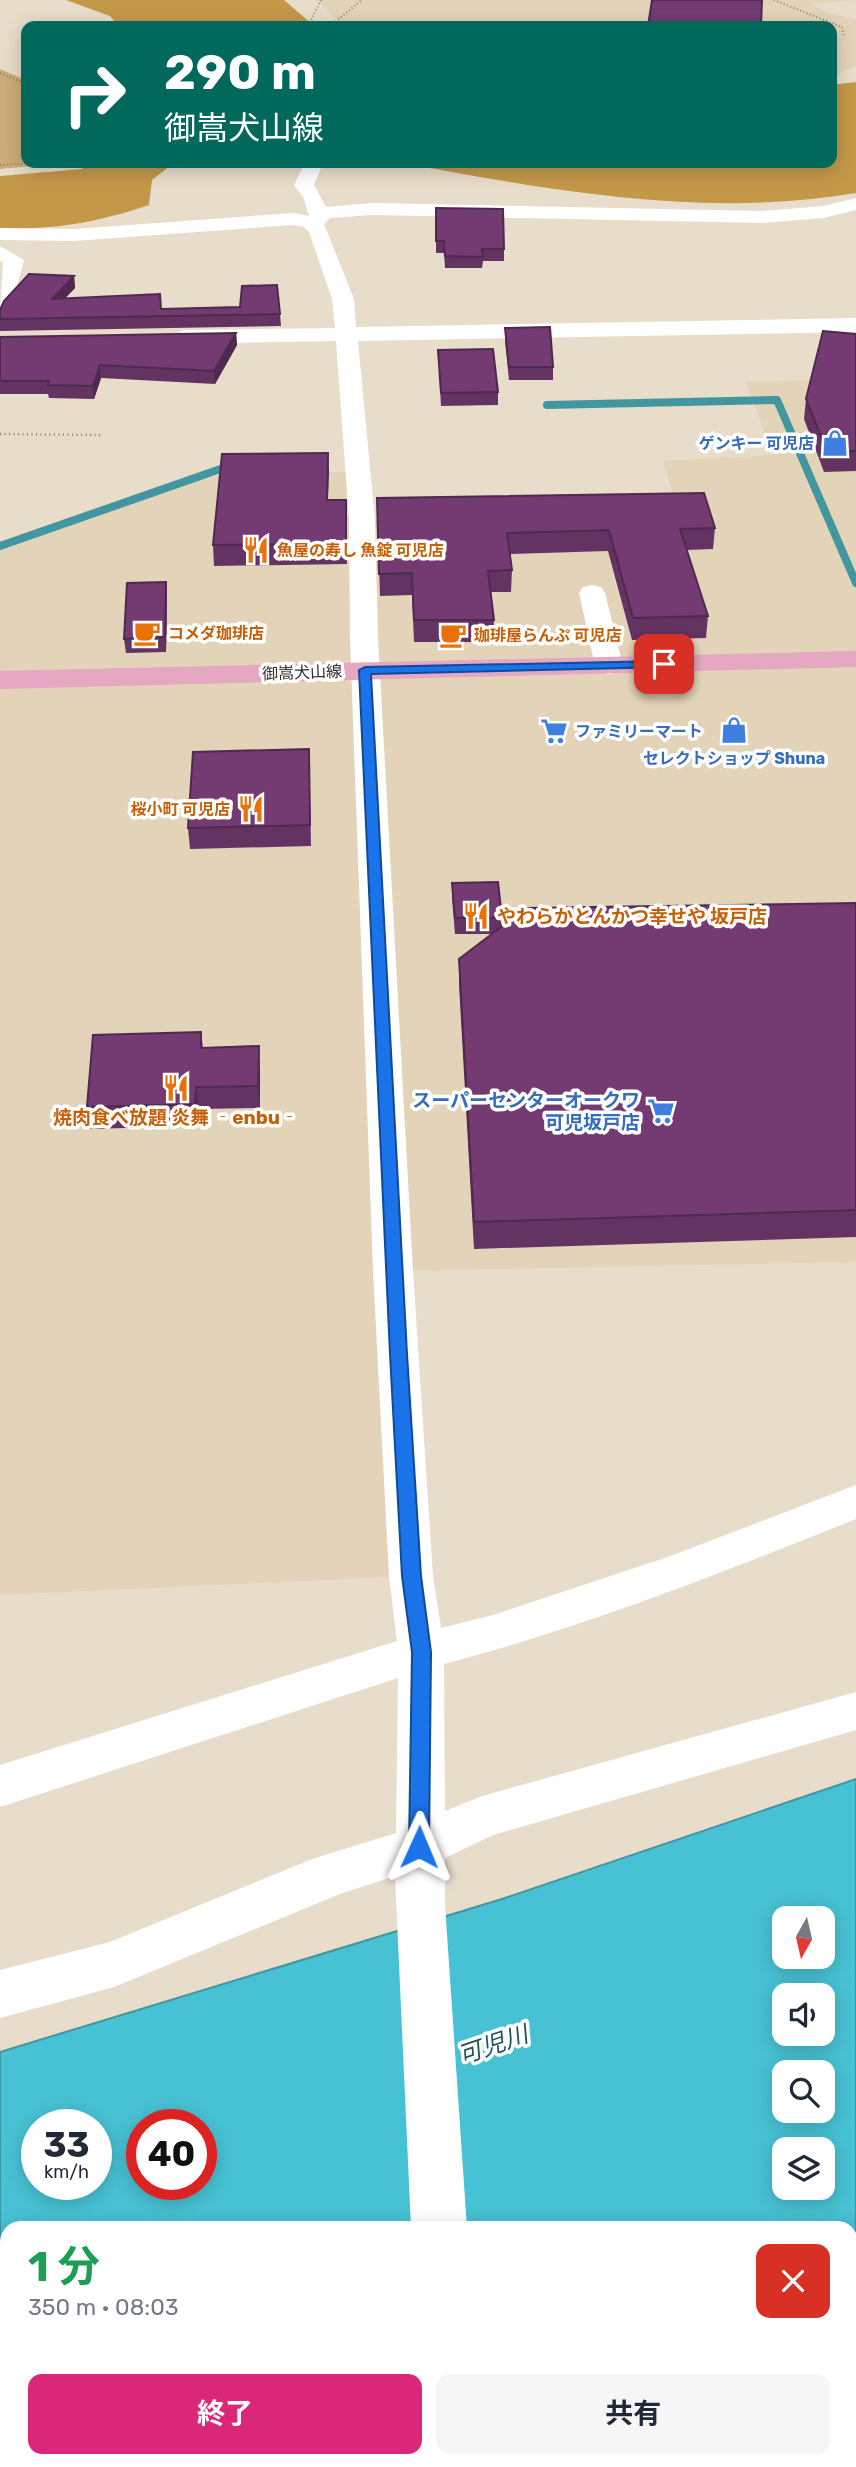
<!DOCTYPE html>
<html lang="ja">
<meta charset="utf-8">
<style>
:root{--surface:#fff;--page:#f6f6f7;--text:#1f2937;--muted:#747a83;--accent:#db2777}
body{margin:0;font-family:Rubik,"Noto Sans JP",sans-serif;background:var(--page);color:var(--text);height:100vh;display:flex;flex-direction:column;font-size:26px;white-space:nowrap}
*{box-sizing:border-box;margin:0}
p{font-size:23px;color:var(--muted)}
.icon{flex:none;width:38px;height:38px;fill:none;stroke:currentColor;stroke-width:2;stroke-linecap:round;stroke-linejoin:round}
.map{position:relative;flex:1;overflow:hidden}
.sheet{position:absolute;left:0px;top:2221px;width:858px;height:247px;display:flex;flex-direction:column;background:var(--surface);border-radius:21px 21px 0 0;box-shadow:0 4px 18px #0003}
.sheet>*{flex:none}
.banner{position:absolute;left:21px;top:21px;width:816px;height:147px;border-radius:14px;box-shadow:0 4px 18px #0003;background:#00695c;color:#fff;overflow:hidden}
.needle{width:46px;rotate:188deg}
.buttons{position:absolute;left:772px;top:1906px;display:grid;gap:14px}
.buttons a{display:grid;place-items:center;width:63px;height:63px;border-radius:14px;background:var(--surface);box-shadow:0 4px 18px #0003;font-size:35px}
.speed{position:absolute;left:21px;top:2109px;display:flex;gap:14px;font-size:35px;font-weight:700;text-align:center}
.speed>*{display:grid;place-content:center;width:91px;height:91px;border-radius:50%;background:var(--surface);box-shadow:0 4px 18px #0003;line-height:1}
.speed small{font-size:18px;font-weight:400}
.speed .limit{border:10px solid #d22;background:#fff;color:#111}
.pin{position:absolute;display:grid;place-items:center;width:60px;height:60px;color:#fff;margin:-30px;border-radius:14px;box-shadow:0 4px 10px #0006}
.me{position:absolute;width:77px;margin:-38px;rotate:1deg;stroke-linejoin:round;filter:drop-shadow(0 0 5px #0008)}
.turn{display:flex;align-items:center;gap:24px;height:147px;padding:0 28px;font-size:32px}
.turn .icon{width:91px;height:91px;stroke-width:2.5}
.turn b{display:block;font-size:49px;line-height:60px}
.round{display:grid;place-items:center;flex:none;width:74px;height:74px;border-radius:14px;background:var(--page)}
.summary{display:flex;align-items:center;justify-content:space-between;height:119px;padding:0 28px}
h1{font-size:42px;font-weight:700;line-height:52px;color:#1e9e55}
.cta{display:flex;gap:14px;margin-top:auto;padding:14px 28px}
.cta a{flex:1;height:80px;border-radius:14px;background:var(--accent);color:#fff;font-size:28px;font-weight:700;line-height:80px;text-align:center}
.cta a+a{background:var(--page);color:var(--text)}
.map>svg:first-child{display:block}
</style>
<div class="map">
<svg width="856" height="2467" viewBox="0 0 856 2467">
<rect width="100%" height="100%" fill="#e8ddca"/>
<path fill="#e3d3b9" d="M316 0H856L811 4 831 14 856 19V66L831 76V26H344Z
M856 379V1262L394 1271 411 1576 0 1595V543L111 506 223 474 359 472 363 520 679 514 663 461 773 455 746 382Z"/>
<path fill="#cbac78" d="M0 69 26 80V163H65L0 169Z"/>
<path fill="#c39849" d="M66 0H284L314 26H119L110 16Z
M856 82V193C704 219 551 190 402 163H831V85Z
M82 163H174L152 180 149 205C95 223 57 229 0 229V176L82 169Z"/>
<path fill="#47c2d4" stroke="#4196a0" stroke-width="2" fill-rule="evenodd" d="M856 1779V2281L851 2283 850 2228H7V2460L444 2461 429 2467H0V2052L502 1899ZM784 1918H822V1956H784ZM784 1995H822V2034H784ZM784 2072H822V2110H784ZM37 2124H96V2184H37ZM142 2124H201V2184H142ZM784 2149H822V2188H784Z"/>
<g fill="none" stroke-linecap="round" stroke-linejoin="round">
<path stroke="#4196a0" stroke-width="8" d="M547 405 777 400 856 583
M0 546 229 466"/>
<path stroke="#888174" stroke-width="2" stroke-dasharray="1 2.5" stroke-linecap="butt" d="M774 0 842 27 844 37
M308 26 321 0
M330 26 362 0
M0 73 26 84
M0 165 27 163"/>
<path stroke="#888174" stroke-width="2.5" stroke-dasharray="1 3.5" stroke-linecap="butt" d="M0 434 102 435"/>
<path fill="#fff" fill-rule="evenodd" d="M305 163H323L314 185 326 207 373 203 762 211 823 206 856 198V210L823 218 762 223 373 215 330 218 324 224 354 299 356 327 856 318V332L358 341 375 520 378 638 413 1271 433 1576 441 1628 493 1615 668 1557 856 1485V1519C721 1573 585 1627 444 1664L445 1811 482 1796 856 1692V1730L493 1835 445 1858V1905L467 2228H411L395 1876 340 1894 114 1987 0 2018V1970L110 1942 312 1859 396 1833 398 1678 0 1807V1765L397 1641 389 1576 373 1271 350 638 349 520 336 341 184 344 173 337 184 330 335 328 332 299 309 232 304 227 293 225 74 241 0 240V228L74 229 293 213 309 216 303 197 294 185Z
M0 246 24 260 11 307 0 313 3 262 0 261Z
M592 585 601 587 605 593 623 666 619 672 609 674 599 672 595 666 579 593 583 587Z
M422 2460H484V2467H422Z"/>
<path fill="#e5a7c2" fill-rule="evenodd" d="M856 651V667L0 689V671Z"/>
</g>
<path fill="#633362" d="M436 208 504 249V261H483L482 268H445L444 253H436Z
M74 276 75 288 65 298 161 309 280 314 281 326 0 331V310Z
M505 328 553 367V380H509L505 341Z
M236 333 237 345 215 384 101 378 94 399 49 398 48 394H0V337Z
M856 334V471L824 472 804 419 806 399Z
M438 350 498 392V405L441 406Z
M328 453V500H346L347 564 214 566 213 545Z
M377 498 715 528 713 549 687 550 708 616 706 638 632 640 608 551 510 554 512 570 511 592H491L494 620 493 642H414L412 595 380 596Z
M166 582 167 596 166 652 126 653 124 639Z
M309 749 311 846 190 849 188 828Z
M452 883 502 918V926L856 903V1237L474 1249 459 985V959L492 934H455L452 898Z
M201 1032 203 1048 260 1068V1108L198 1109 197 1126 89 1129 87 1107Z"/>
<path fill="#502950" d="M74 276 75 288 53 311 52 299Z
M236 333 237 345 215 384 214 371Z
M100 365 101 378 94 399 93 386Z
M328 453 329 472 327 520V500Z
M166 582 167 596 166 652 165 637Z
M259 1046 260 1068V1108L258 1086Z
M196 1087 198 1109 197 1126 195 1104Z"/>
<path fill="#733b72" stroke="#502950" stroke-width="2" d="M652 0H762L761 26H648Z
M436 208 503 209 504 249H482L483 257 445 256 444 241H436Z
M29 274 74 276 52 299 160 294 161 309 240 307 242 286 277 285 280 314 0 319V310L4 301Z
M550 327 553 367H509L505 328Z
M823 331 856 334V451H827L806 399Z
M236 333 214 371 100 365 93 386 48 385 49 381H0V337Z
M493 349 498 392 441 393 438 350Z
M328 453 327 500H346V544L213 545 222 454Z
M704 493 715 528 680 529 708 616 633 618 609 530 507 533 512 570 488 571 494 620H414L412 573 379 574 377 498Z
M166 582 165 637 124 639 127 583Z
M309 749 310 825 188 828 193 752Z
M498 882 502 918H455L452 883Z
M856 903V1210L474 1222 459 959 526 908Z
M201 1032V1048L259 1046 258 1086 196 1087 195 1104 87 1107 93 1035Z"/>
<path fill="#1a73e8" stroke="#114b97" stroke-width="2" d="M664 661 670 664 668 667 371 674 407 1354 421 1576 431 1652 429 1847 426 1853 419 1856 412 1853 409 1847 412 1652 402 1576 390 1354 359 670 365 667Z"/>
<defs>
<symbol id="shop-bare" viewBox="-9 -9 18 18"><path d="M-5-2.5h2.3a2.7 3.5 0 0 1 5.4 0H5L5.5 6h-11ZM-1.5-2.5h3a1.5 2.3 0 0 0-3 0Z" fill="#3f7fe0" stroke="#fff" stroke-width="2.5" paint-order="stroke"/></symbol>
<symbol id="restaurant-bare" viewBox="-9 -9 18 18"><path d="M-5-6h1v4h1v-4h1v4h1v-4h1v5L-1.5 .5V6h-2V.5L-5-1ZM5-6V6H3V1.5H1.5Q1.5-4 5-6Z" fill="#e8710a" stroke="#fff" stroke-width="2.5" paint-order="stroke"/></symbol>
<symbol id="cafe-bare" viewBox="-9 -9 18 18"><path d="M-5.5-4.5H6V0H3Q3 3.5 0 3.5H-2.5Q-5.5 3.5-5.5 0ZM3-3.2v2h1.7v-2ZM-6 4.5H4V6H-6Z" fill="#e8710a" stroke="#fff" stroke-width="2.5" paint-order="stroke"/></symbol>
<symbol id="supermarket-bare" viewBox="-9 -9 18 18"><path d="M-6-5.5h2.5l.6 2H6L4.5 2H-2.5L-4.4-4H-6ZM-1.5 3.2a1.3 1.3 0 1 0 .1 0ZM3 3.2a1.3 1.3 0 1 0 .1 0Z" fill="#3f7fe0" stroke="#fff" stroke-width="2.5" paint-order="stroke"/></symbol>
</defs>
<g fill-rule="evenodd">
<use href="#shop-bare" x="816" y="424" width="38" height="38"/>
<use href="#restaurant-bare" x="237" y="531" width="38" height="38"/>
<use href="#cafe-bare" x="128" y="614" width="38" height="38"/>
<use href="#cafe-bare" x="434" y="616" width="38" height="38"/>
<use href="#shop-bare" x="715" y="711" width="38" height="38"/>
<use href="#supermarket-bare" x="535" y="712" width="38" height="38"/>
<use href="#restaurant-bare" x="232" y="790" width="38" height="38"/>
<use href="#restaurant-bare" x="457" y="897" width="38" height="38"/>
<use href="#restaurant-bare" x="157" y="1069" width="38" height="38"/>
<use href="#supermarket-bare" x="642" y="1092" width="38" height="38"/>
</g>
<g text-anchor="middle" stroke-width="7" stroke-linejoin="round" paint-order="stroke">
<g font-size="16" font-weight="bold" fill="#366cbe" stroke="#fff" text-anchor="end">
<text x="814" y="449">ゲンキー 可児店</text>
<text x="575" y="737" text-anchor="start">ファミリーマート</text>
<text x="734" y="764" text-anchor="middle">セレクトショップ Shuna</text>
</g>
<g font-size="16" font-weight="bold" fill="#c56008" stroke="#fff" text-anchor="start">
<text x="277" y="556">魚屋の寿し 魚錠 可児店</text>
<text x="168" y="639">コメダ珈琲店</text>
<text x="474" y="641">珈琲屋らんぷ 可児店</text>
<text x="230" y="815" text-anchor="end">桜小町 可児店</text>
</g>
<g font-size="16" fill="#322e26" stroke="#fff">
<text transform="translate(302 672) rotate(-2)" y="6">御嵩犬山線</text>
</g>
<g font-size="19" font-weight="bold" fill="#c56008" stroke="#fff" text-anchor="start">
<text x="497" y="923">やわらかとんかつ幸せや 坂戸店</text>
<text x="176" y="1124" text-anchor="middle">焼肉食べ放題 炎舞 ‐enbu‐</text>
</g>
<g font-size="19" font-weight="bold" fill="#366cbe" stroke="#fff" text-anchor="end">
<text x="640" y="1107">スーパーセンターオークワ<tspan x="640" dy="22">可児坂戸店</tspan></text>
</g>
<g font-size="24" font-style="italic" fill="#20535b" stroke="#fff">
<text transform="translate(493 2045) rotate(-19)" y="8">可児川</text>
</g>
</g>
</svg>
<div class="buttons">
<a><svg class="needle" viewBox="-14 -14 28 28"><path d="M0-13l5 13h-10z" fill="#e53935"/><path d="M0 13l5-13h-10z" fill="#747a83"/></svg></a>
<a><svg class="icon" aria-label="sound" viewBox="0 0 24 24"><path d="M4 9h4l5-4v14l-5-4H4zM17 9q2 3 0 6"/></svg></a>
<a><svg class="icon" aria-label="search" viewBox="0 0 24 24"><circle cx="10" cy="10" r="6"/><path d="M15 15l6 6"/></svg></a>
<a><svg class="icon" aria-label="layers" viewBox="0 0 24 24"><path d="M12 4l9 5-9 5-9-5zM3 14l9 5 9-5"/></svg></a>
</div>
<div class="speed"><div>33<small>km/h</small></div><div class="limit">40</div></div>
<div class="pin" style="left:664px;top:664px;background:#d93025"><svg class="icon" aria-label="arrive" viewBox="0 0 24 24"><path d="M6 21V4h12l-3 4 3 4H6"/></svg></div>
<svg class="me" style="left:419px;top:1847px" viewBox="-20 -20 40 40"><path d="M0-17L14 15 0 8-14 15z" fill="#1a73e8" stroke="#fff" stroke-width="4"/></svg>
<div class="banner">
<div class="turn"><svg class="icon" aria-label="right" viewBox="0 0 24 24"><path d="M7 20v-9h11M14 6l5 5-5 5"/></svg><div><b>290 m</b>御嵩犬山線</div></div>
</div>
<section class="sheet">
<div class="summary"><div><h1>1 分</h1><p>350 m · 08:03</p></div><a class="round" style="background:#d93025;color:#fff"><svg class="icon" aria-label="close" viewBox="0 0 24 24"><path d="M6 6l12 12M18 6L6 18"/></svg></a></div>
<div class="cta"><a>終了</a><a>共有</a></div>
</section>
</div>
